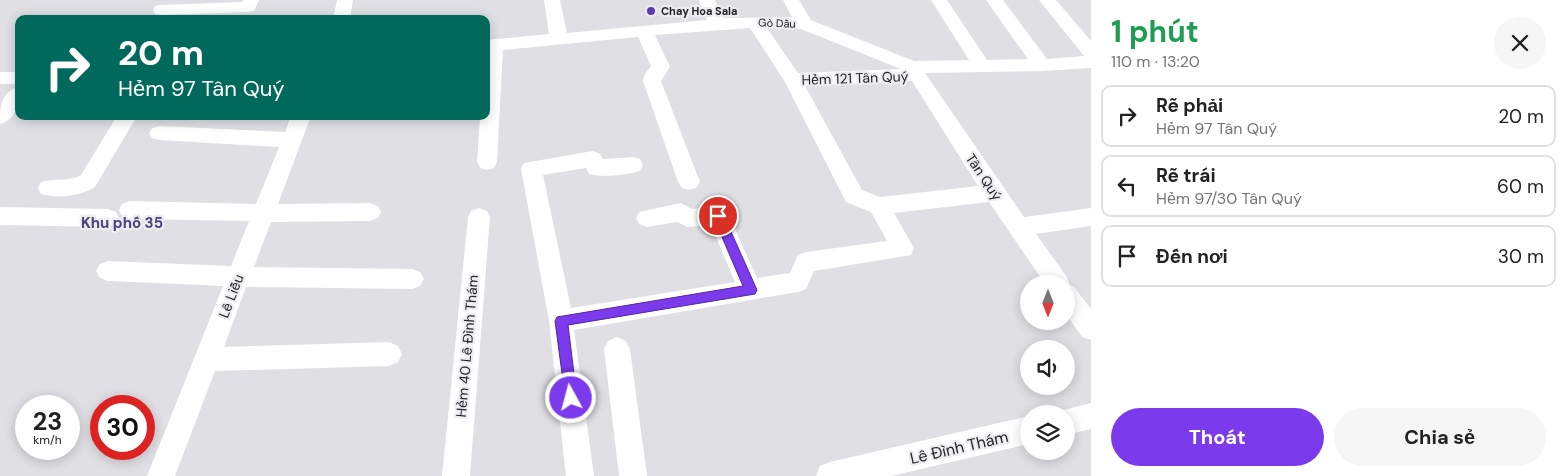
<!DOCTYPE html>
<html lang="vi">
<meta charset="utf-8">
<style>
:root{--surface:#fff;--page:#f6f6f6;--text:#222;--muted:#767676;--line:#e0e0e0;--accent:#7c3aed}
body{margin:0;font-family:"DM Sans",sans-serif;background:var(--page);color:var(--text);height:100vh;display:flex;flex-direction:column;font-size:19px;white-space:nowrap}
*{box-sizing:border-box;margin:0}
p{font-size:16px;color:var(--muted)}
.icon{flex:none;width:28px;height:28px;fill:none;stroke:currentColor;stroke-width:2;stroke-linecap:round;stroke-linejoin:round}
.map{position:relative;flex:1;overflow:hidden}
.panel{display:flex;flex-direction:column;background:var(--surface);width:475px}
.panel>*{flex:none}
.top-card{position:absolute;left:15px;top:15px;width:475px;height:105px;border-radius:10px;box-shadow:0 2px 12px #0003;background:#00695c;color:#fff;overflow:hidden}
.needle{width:32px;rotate:180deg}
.fabs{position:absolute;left:1020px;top:275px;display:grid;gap:10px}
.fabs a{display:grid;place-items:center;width:55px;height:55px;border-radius:50%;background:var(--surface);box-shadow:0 2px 12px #0003;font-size:25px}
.speed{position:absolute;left:15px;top:395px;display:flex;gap:10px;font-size:25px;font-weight:700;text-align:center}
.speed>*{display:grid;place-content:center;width:65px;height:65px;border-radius:50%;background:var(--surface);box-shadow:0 2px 12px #0003;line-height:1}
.speed small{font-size:12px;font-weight:400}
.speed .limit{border:8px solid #d22;background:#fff;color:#111}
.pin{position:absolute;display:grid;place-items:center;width:42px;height:42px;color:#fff;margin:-21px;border:2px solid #fff;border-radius:50%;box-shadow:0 1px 5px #0007}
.me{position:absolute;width:55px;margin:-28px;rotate:353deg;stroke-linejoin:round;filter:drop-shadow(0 0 4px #0008)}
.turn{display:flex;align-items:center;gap:18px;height:105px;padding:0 20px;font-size:22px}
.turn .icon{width:65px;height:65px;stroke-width:2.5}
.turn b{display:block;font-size:35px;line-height:42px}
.round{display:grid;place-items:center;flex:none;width:52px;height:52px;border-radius:26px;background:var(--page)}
.overview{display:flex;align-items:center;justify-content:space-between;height:85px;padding:0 20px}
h1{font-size:30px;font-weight:700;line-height:38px;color:#1e9e55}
.action{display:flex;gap:10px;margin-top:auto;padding:10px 20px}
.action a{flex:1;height:58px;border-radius:30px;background:var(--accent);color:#fff;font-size:20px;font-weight:700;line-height:58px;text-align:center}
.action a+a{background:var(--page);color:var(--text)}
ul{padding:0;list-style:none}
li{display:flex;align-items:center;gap:15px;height:62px;margin:0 10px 8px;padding:0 10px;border:2px solid var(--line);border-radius:10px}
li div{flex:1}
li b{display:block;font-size:19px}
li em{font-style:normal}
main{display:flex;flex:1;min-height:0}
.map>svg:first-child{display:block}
</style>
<main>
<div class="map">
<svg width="1091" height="476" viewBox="0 0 1091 476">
<rect width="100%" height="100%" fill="#dfdfe4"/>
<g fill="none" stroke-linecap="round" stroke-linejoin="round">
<path fill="#fff" fill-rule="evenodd" d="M243 0H259L254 11 248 12 161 15 155 14 153 10 155 6 161 5 242 2Z
M337 0H353L350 19H333Z
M544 0H560L567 33 707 20 699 0H715L723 18 792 17 783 0H799L811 20 914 61 969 60 931 0H947L987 60 1028 59 986 0H1003L1047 59 1084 56 1039 0H1056L1091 41V68L1042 71 925 73 1024 217 1091 208V226L1036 234 1067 277 1070 285 1074 287 1091 309V340L1082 337 1066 314V284H1045L989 202 894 213 914 248 911 255 814 271 806 289 798 292 574 330 594 476H566L549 321 521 169 524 163 593 151 600 154 603 159 633 157 640 159 643 165 640 171C626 175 603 178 589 174L586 168 543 175 571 308 735 282 711 225 688 227 677 222 647 227 639 224 636 218 639 212 681 203 692 209 718 206 726 209 757 278 790 273 798 255 806 252 887 241 871 212 846 202 785 82 750 28 655 35 670 67 661 81 700 182 696 188 689 190 682 188 678 182 643 81 645 74 651 66 638 37 503 50 497 162 494 168 487 170 480 168 477 162 480 116H486V40L549 34ZM784 27 801 29 901 69 798 73 767 28ZM912 81 978 186 880 197 862 190 805 86Z
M0 72H19V84H0Z
M19 87C19 102 18 119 0 124 0 108 0 92 19 87Z
M117 116H137L95 187C80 196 59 199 41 194L38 188 41 182C54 178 69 182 81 175Z
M291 116H311L278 204 370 203 378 206 381 212 378 218 370 221 271 222 254 267 412 269 420 272 424 279 420 286 412 289 246 287 224 347 389 342 398 346 402 354 398 362 389 366 215 371 175 476H147L223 286 108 281 100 278 96 271 100 264 108 261 231 266 249 221 130 219 122 216 119 210 122 204 130 201 256 204 279 147 159 140 152 138 149 133 152 128 159 126 285 132Z
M0 207 108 209 116 212 119 218 116 224 108 227 0 225Z
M479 208 487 211 490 217 470 476H442L468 217 471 211Z
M617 337 626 341 630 349 647 476H619L604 349 608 341Z
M1091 403V429L1066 435V414L1056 412Z
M1029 416V444L891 476H816L820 466 830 462Z"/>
</g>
<path fill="#7c3aed" stroke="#51269a" d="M718 211 724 216 757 290 755 294 568 325 577 398 575 403 571 405 566 403 555 321 557 317 743 286 713 216Z"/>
<circle fill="#5a39b1" stroke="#edecf1" stroke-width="2" cx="651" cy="11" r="5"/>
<g text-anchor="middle" stroke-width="4.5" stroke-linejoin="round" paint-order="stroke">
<g font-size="11" font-weight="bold" fill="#242325" stroke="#edecf1" text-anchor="start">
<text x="661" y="15">Chay Hoa Sala</text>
</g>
<g font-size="11" fill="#242325" stroke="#edecf1">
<text transform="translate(777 23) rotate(2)" y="4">Gò Dầu</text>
</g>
<g font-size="14" fill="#242325" stroke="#edecf1">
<text transform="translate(855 78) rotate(-2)" y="5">Hẻm 121 Tân Quý</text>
<text transform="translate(984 177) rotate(56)" y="5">Tân Quý</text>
<text transform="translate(231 296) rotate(-69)" y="5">Lê Liễu</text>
<text transform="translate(467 346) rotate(-85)" y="5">Hẻm 40 Lê Đình Thám</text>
</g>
<g font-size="15" font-weight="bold" fill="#4c417f" stroke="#edecf1">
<text x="122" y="228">Khu phố 35</text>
</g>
<g font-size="16" fill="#242325" stroke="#edecf1">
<text transform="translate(959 447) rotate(-13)" y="6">Lê Đình Thám</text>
</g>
</g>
</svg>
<div class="fabs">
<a><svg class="needle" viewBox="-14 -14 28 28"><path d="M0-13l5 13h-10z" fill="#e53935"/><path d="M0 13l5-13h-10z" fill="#767676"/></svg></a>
<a><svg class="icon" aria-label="sound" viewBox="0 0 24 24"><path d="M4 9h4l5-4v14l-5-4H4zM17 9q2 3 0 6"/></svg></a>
<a><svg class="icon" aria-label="layers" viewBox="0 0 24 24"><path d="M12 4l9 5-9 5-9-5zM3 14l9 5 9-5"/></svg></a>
</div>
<div class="speed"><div>23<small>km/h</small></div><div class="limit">30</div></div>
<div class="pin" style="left:718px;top:216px;background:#d93025"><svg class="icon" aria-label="arrive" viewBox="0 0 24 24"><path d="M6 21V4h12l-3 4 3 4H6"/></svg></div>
<svg class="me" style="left:571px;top:398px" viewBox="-20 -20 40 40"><circle r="17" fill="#7c3aed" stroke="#fff" stroke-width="3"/><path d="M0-11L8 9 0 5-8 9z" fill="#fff"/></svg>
<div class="top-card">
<div class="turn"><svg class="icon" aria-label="right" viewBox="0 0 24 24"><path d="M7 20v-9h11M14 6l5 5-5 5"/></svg><div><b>20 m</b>Hẻm 97 Tân Quý</div></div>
</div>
</div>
<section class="panel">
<div class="overview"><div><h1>1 phút</h1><p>110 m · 13:20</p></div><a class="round"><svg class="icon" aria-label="close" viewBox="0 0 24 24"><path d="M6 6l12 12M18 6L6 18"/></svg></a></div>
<ul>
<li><svg class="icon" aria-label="right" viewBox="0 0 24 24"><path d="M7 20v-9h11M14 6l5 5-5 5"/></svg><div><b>Rẽ phải</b><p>Hẻm 97 Tân Quý</p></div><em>20 m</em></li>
<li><svg class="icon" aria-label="left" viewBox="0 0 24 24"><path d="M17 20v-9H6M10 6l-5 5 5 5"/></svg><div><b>Rẽ trái</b><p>Hẻm 97/30 Tân Quý</p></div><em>60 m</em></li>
<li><svg class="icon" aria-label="arrive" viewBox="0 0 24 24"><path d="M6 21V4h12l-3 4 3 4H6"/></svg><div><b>Đến nơi</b></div><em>30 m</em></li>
</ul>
<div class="action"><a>Thoát</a><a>Chia sẻ</a></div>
</section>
</main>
